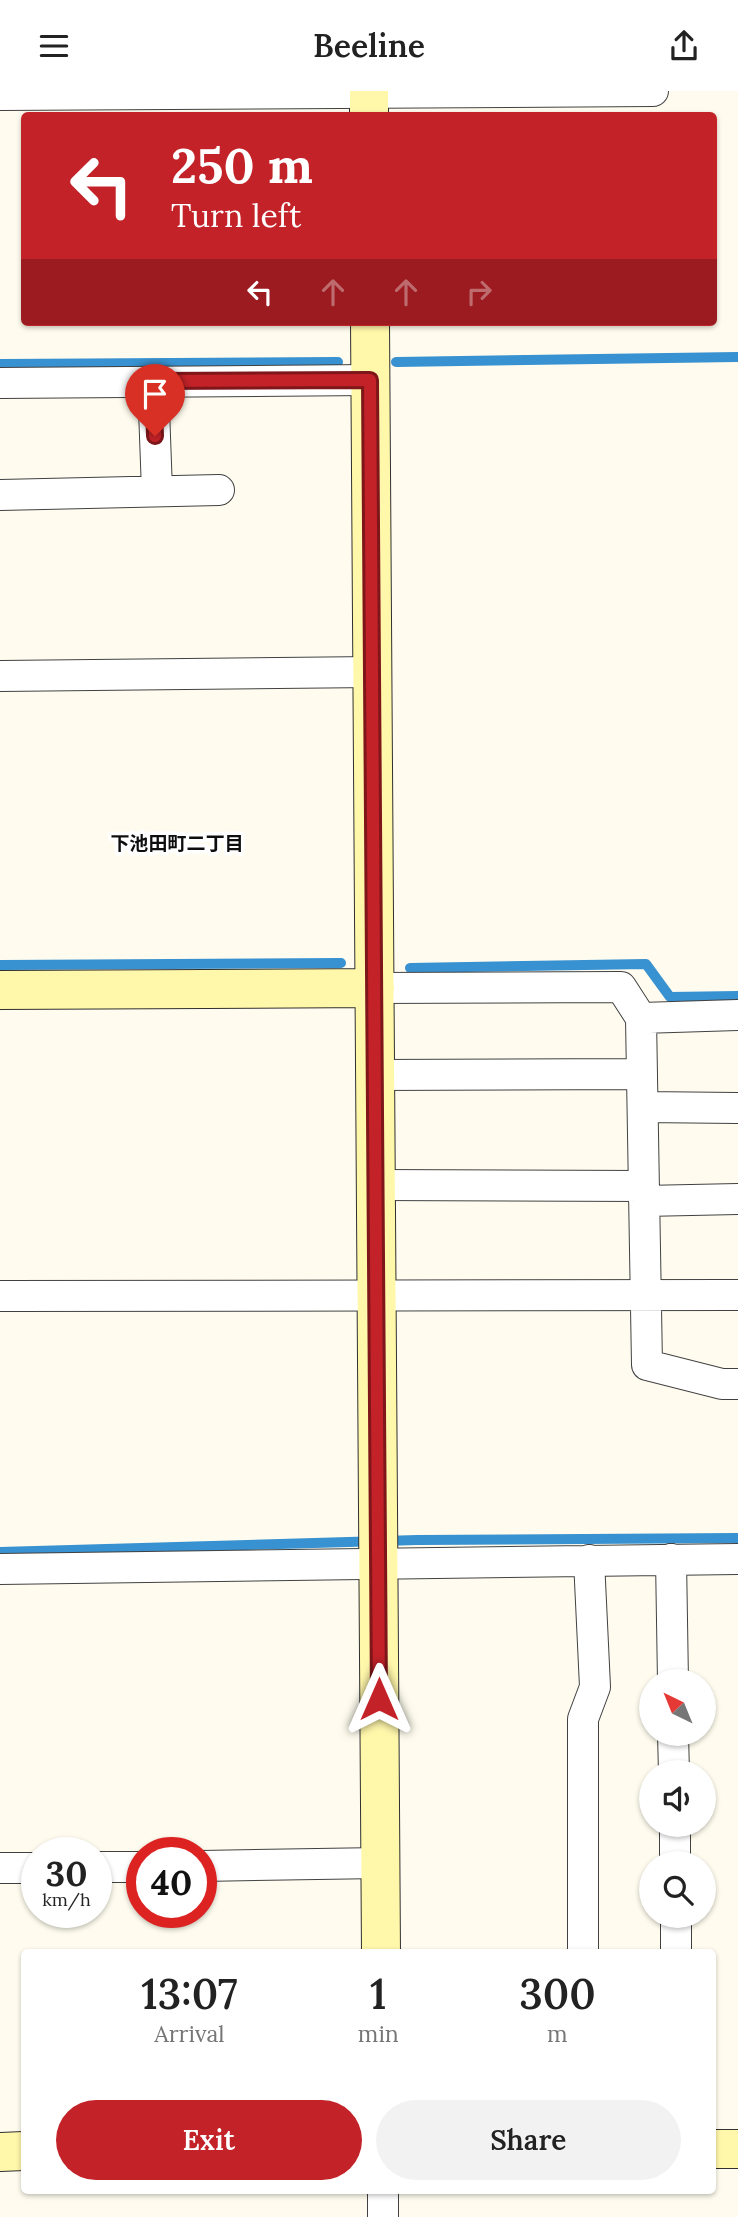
<!DOCTYPE html>
<meta charset="utf-8">
<style>
:root{--surface:#fff;--page:#f2f2f2;--text:#222;--muted:#767676;--accent:#c22228}
body{margin:0;font-family:Lora,"Noto Sans JP",serif;background:var(--page);color:var(--text);height:100vh;display:flex;flex-direction:column;font-size:26px;white-space:nowrap}
*{box-sizing:border-box;margin:0}
p{font-size:23px;color:var(--muted)}
.icon{flex:none;width:38px;height:38px;fill:none;stroke:currentColor;stroke-width:2;stroke-linecap:round;stroke-linejoin:round}
.map{position:relative;flex:1;overflow:hidden}
.sheet{position:absolute;left:21px;top:1858px;width:695px;height:245px;display:flex;flex-direction:column;background:var(--surface);border-radius:7px;box-shadow:0 2px 5px #0004}
.sheet>*{flex:none}
.banner{position:absolute;left:21px;top:21px;width:696px;height:214px;border-radius:7px;box-shadow:0 2px 5px #0004;background:#c22228;color:#fff;overflow:hidden}
.needle{width:46px;rotate:317deg}
.tools{position:absolute;left:639px;top:1578px;display:grid;gap:14px}
.tools a{display:grid;place-items:center;width:77px;height:77px;border-radius:50%;background:var(--surface);box-shadow:0 2px 5px #0004;font-size:35px}
.speed{position:absolute;left:21px;top:1746px;display:flex;gap:14px;font-size:35px;font-weight:700;text-align:center}
.speed>*{display:grid;place-content:center;width:91px;height:91px;border-radius:50%;background:var(--surface);box-shadow:0 2px 5px #0004;line-height:1}
.speed small{font-size:18px;font-weight:400}
.speed .limit{border:10px solid #d22;background:#fff;color:#111}
.pin{position:absolute;display:grid;place-items:center;width:60px;height:60px;color:#fff;margin:-72px -30px;border-radius:50% 50% 50% 0;rotate:-45deg;box-shadow:0 0 7px #0007}
.pin .icon{rotate:45deg}
.me{position:absolute;width:77px;margin:-38px;rotate:0deg;stroke-linejoin:round;filter:drop-shadow(0 0 5px #0008)}
.turn{display:flex;align-items:center;gap:24px;height:147px;padding:0 35px;font-size:32px}
.turn .icon{width:91px;height:91px;stroke-width:2.5}
.turn b{display:block;font-size:49px;line-height:60px}
.lanes{display:flex;align-items:center;height:66px;padding:0 35px;background:#0003;justify-content:center;gap:35px;direction:ltr}
.lanes .off{opacity:.35}
.eta{display:flex;justify-content:space-evenly;align-items:center;height:119px;text-align:center}
.eta b{font-size:42px;font-weight:600;line-height:49px}
.button{display:flex;gap:14px;margin-top:auto;padding:14px 35px}
.button a{flex:1;height:80px;border-radius:42px;background:var(--accent);color:#fff;font-size:28px;font-weight:600;line-height:80px;text-align:center}
.button a+a{background:var(--page);color:var(--text)}
header{display:flex;justify-content:space-between;align-items:center;height:91px;padding:0 35px;background:var(--surface);font-size:32px;font-weight:600}
.map>svg:first-child{display:block}
</style>
<header><svg class="icon" aria-label="menu" viewBox="0 0 24 24"><path d="M4 6h16M4 12h16M4 18h16"/></svg>Beeline<svg class="icon" aria-label="share" viewBox="0 0 24 24"><path d="M12 15V3M7 8l5-5 5 5M5 13v7h14v-7"/></svg></header>
<div class="map">
<svg width="738" height="2126" viewBox="0 0 738 2126">
<rect width="100%" height="100%" fill="#fffcef"/>
<g fill="none" stroke-linecap="round" stroke-linejoin="round">
<path stroke="#3891d0" stroke-width="10" d="M396 271 738 266
M0 273 338 271
M0 874 341 872
M410 877 646 873 670 906 738 905
M0 1461 417 1449 738 1447"/>
<defs>
<path id="street" d="M0 4 653 0
M153 291 157 400
M0 292 370 289
M0 404 219 399
M0 585 373 581
M375 897 621 896 641 927 738 924
M641 927 647 1274 722 1293H738
M376 984 642 983
M643 1016 738 1017
M377 1094 644 1095
M644 1110 738 1108
M0 1205 738 1204
M671 1468 673 1591
M0 1478 738 1468
M673 1643 674 1682
M675 1734V1773
M201 1775 380 1772
M96 1776H142
M0 1777H37
M676 1825V1862
M583 1862V1628L595 1596 589 1469
M383 2100V2126"/>
<path id="secondary" d="M369 0V24
M370 231 381 1862
M0 899 375 897
M712 2058H738
M0 2061 24 2060"/>
</defs>
<use href="#street" stroke="#414141" stroke-width="32"/>
<use href="#secondary" stroke="#303030" stroke-width="40"/>
<use href="#street" stroke="#fff" stroke-width="30"/>
<use href="#secondary" stroke="#fff7aa" stroke-width="38"/>
</g>
<g fill="none" stroke-linecap="round" stroke-linejoin="round">
<defs>
<path id="route" d="M155 345 153 290 370 289 379 1608"/>
</defs>
<use href="#route" stroke="#7e161a" stroke-width="18"/>
<use href="#route" stroke="#c22228" stroke-width="12"/>
</g>
<g text-anchor="middle" stroke-width="7" stroke-linejoin="round" paint-order="stroke">
<g font-size="19" font-weight="bold" fill="#0e0e0e" stroke="#fff">
<text x="177" y="759">下池田町二丁目</text>
</g>
</g>
</svg>
<div class="tools">
<a><svg class="needle" viewBox="-14 -14 28 28"><path d="M0-13l5 13h-10z" fill="#e53935"/><path d="M0 13l5-13h-10z" fill="#767676"/></svg></a>
<a><svg class="icon" aria-label="sound" viewBox="0 0 24 24"><path d="M4 9h4l5-4v14l-5-4H4zM17 9q2 3 0 6"/></svg></a>
<a><svg class="icon" aria-label="search" viewBox="0 0 24 24"><circle cx="10" cy="10" r="6"/><path d="M15 15l6 6"/></svg></a>
</div>
<div class="speed"><div>30<small>km/h</small></div><div class="limit">40</div></div>
<div class="pin" style="left:155px;top:345px;background:#d93025"><svg class="icon" aria-label="arrive" viewBox="0 0 24 24"><path d="M6 21V4h12l-3 4 3 4H6"/></svg></div>
<svg class="me" style="left:379px;top:1608px" viewBox="-20 -20 40 40"><path d="M0-17L14 15 0 8-14 15z" fill="#c22228" stroke="#fff" stroke-width="4"/></svg>
<div class="banner">
<div class="turn"><svg class="icon" aria-label="left" viewBox="0 0 24 24"><path d="M17 20v-9H6M10 6l-5 5 5 5"/></svg><div><b>250 m</b>Turn left</div></div>
<div class="lanes"><svg class="icon" aria-label="left" viewBox="0 0 24 24"><path d="M17 20v-9H6M10 6l-5 5 5 5"/></svg><svg class="icon off" aria-label="ahead" viewBox="0 0 24 24"><path d="M12 20V5M6 11l6-6 6 6"/></svg><svg class="icon off" aria-label="ahead" viewBox="0 0 24 24"><path d="M12 20V5M6 11l6-6 6 6"/></svg><svg class="icon off" aria-label="right" viewBox="0 0 24 24"><path d="M7 20v-9h11M14 6l5 5-5 5"/></svg></div>
</div>
<section class="sheet">
<div class="eta">
<div><b>13:07</b><p>Arrival</p></div>
<div><b>1</b><p>min</p></div>
<div><b>300</b><p>m</p></div>
</div>
<div class="button"><a>Exit</a><a>Share</a></div>
</section>
</div>
